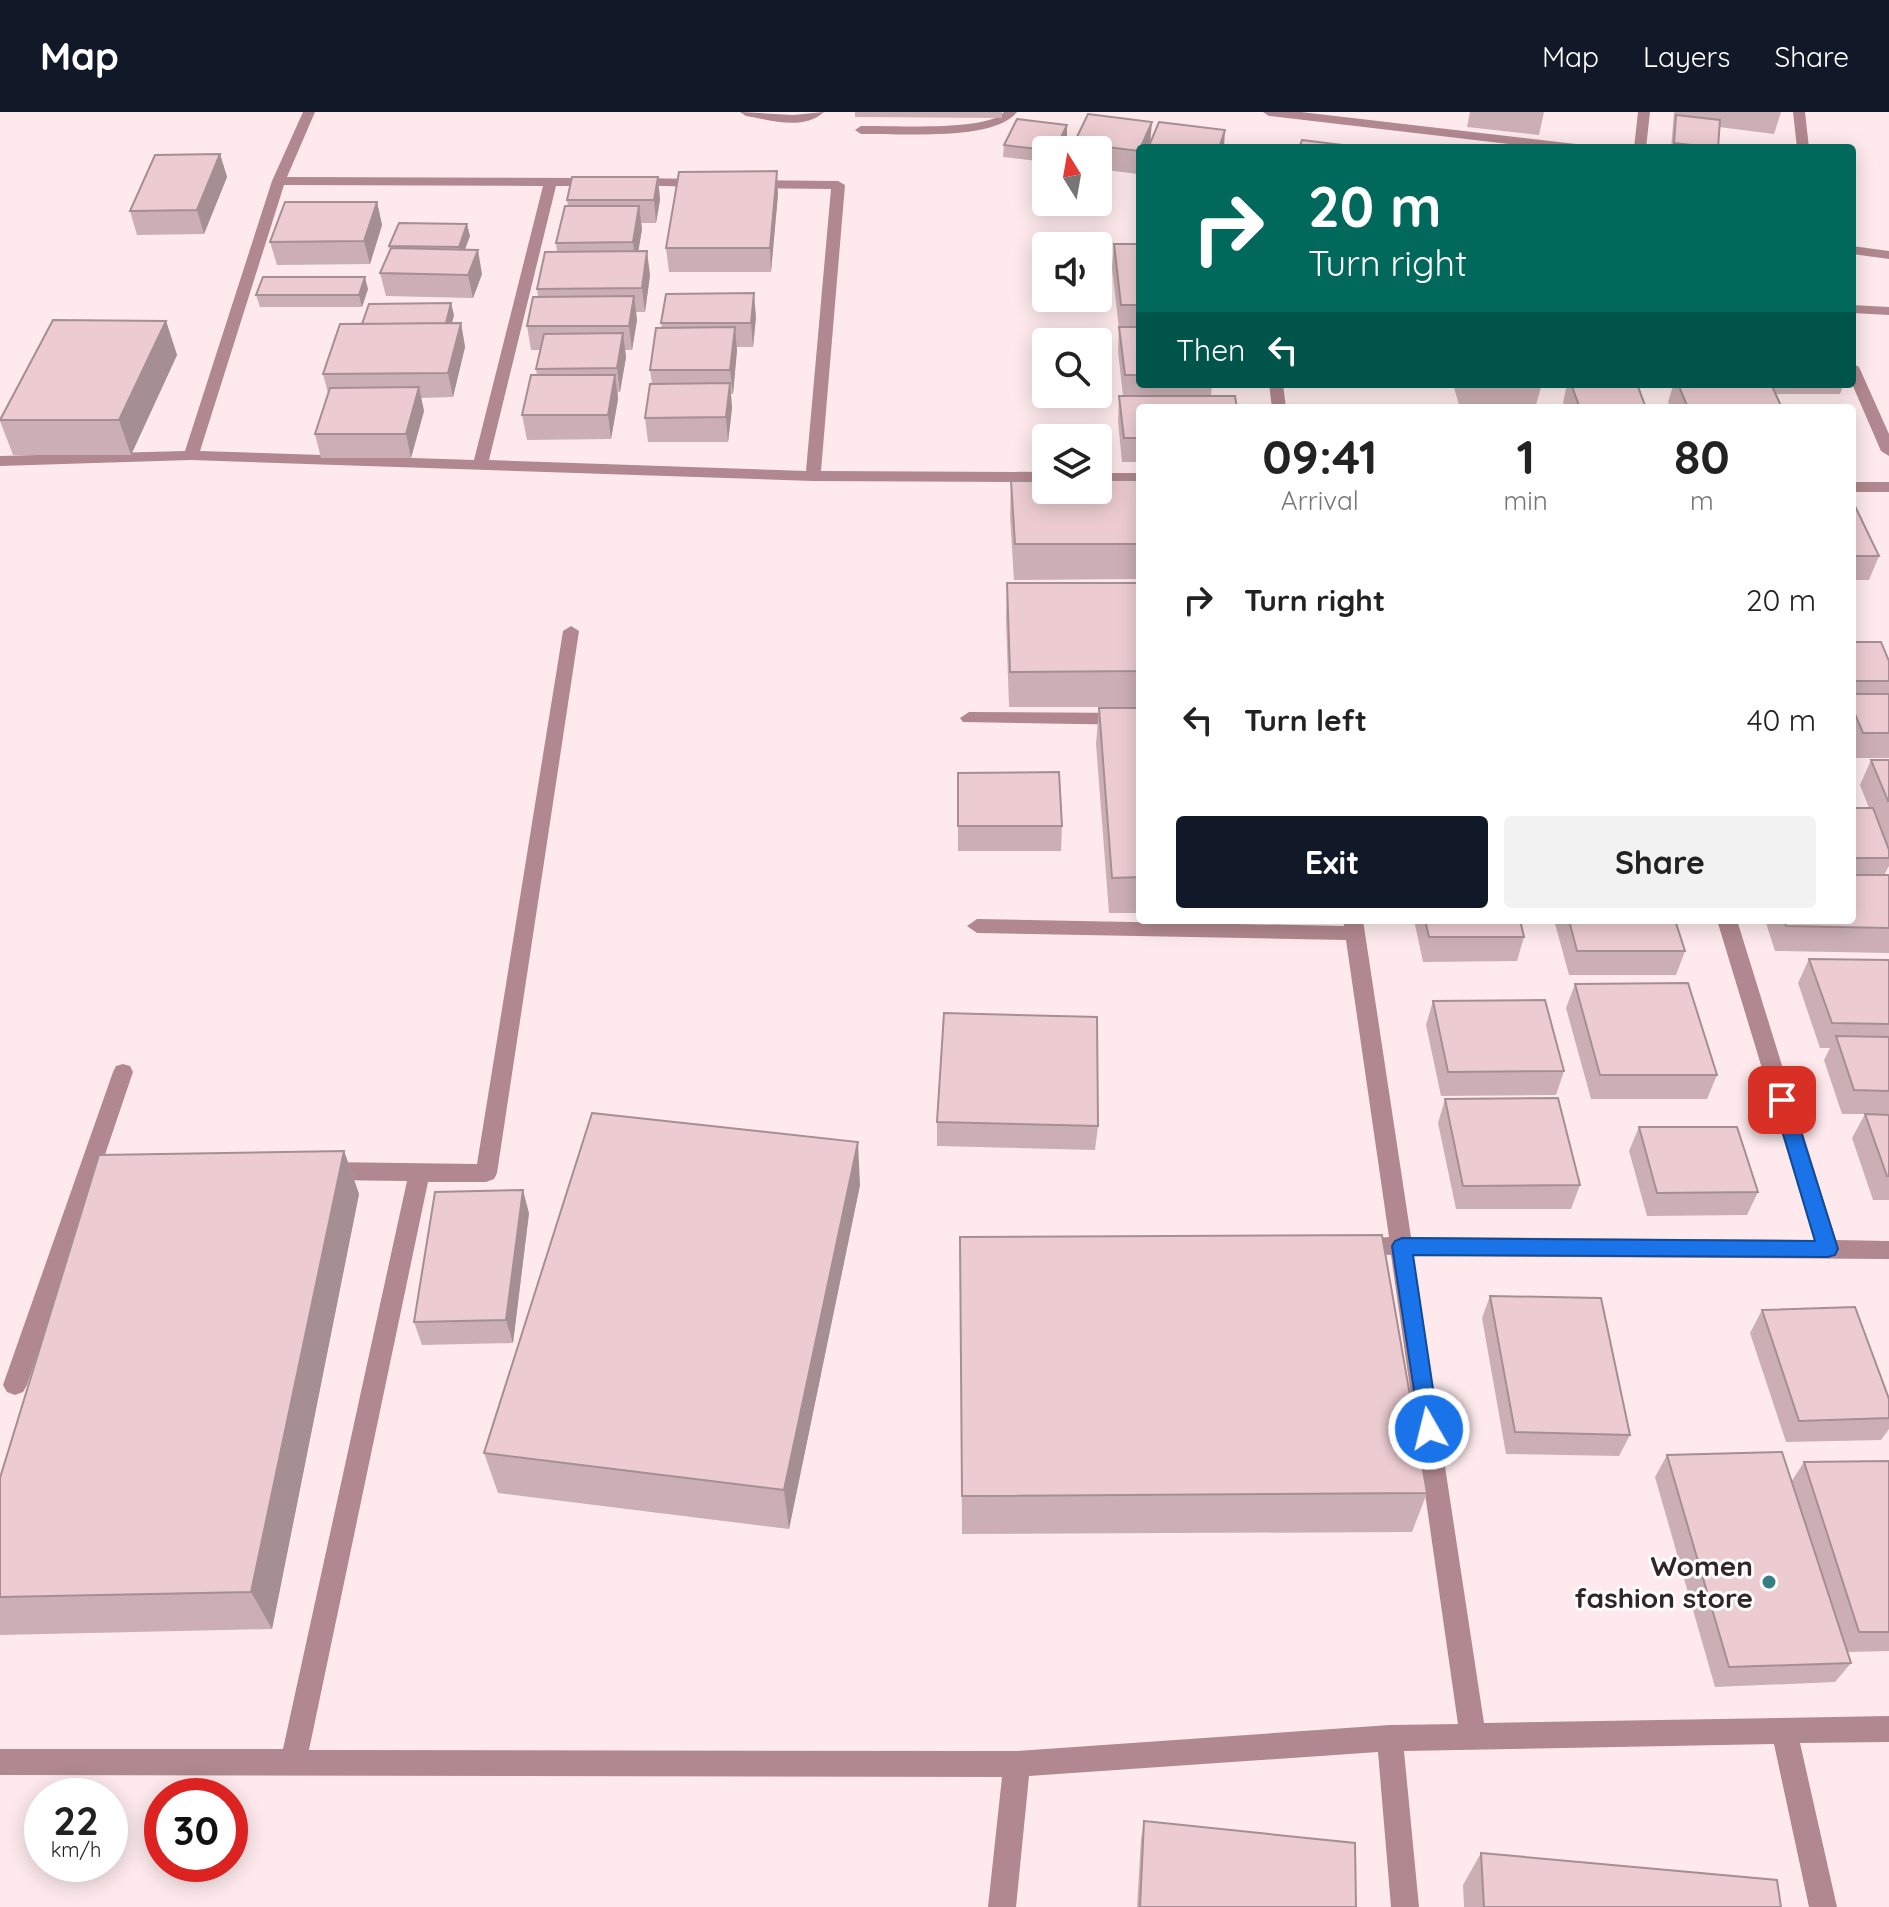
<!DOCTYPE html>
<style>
:root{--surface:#fff;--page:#f2f2f2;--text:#222;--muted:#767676;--accent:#111827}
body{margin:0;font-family:Quicksand,sans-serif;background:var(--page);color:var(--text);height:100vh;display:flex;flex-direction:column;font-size:30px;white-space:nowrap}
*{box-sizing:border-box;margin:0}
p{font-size:26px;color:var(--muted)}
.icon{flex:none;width:44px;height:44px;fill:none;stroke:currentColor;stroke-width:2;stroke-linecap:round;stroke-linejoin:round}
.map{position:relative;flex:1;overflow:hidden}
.drawer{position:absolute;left:1136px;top:292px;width:720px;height:520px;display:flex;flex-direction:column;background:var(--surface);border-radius:8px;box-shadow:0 4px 20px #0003}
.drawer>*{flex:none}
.guide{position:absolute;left:1136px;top:32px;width:720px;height:244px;border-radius:8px;box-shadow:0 4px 20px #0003;background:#00695c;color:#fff;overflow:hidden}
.needle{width:52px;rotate:349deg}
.controls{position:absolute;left:1032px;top:24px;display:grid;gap:16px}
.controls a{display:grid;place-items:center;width:80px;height:80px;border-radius:8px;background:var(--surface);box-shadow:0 4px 20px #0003;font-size:40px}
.speed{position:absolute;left:24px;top:1666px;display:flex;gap:16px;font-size:40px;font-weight:700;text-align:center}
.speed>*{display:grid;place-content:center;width:104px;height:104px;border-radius:50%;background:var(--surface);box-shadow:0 4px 20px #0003;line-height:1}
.speed small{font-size:20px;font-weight:400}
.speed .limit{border:12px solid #d22;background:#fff;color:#111}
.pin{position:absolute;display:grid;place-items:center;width:68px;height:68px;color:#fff;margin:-34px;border-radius:16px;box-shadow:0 4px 12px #0006}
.me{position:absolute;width:88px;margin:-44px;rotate:352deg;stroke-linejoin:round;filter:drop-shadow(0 0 6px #0008)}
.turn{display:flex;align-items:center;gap:28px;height:168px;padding:0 40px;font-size:36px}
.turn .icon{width:104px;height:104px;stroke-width:2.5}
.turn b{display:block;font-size:56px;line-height:68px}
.then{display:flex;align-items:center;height:76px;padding:0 40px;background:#0003;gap:16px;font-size:30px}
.eta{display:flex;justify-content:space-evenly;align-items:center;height:136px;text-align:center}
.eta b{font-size:48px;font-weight:800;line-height:56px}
.primary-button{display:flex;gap:16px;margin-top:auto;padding:16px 40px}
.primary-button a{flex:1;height:92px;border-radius:8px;background:var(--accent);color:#fff;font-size:32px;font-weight:800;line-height:92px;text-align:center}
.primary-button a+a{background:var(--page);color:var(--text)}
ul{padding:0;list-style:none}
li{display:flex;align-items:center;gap:24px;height:120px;padding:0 40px}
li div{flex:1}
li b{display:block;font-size:30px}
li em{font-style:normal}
header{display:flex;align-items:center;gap:48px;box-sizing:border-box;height:112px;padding:0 40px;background:var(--accent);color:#fff}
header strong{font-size:38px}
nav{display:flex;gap:44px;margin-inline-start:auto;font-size:28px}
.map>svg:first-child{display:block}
</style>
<header>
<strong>Map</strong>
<nav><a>Map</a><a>Layers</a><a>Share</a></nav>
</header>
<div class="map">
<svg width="1889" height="1795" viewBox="0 0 1889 1795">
<rect width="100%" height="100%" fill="#feeaed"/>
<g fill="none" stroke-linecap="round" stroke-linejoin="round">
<path fill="#b1888f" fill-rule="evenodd" d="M303 0H315L287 65 599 66 606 70 599 74H556L489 348 806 359 831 77 751 76 744 72 751 68 838 69 845 73 821 359 1046 360V370L813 369 191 348 0 354V344L185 339 272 69ZM284 73 543 74 474 348 200 339Z
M740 0 793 3 824 0C803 19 771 8 746 4Z
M1004 0H1017C994 30 899 21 861 22L855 18 861 14C890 13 987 20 1004 0Z
M1263 0H1301L1576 32 1582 36H1543L1269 4Z
M1638 0H1650L1646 36H1634Z
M1793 0H1805L1809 36H1797Z
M631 66 703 67 710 71 703 75 626 73V67Z
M1852 134 1889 139V147L1852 142Z
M1852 193 1889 195V203L1852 201Z
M1852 251 1859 255 1889 322V344L1881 339 1852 272Z
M1269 272H1283L1286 296H1272Z
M1098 361H1140V371H1098Z
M1852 370H1889V380H1852Z
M571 514 579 519 497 1061 494 1067 486 1070H428L309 1638 1017 1639 1390 1613 1458 1612 1391 1143 1349 1140 1346 1134 1349 1128 1389 1125 1346 828 977 821 967 814 977 807 1344 814 1343 808H1363L1411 1125 1814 1128 1717 808H1737L1836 1128 1889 1129V1147L1413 1144 1484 1611 1889 1604V1630L1800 1631 1837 1795H1809L1774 1632 1404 1639 1419 1795H1391L1378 1640 1029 1664 1016 1795H988L1002 1665 0 1663V1637H283L407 1069 327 1068 319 1065 316 1059 319 1053 327 1050 477 1052 563 519Z
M969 600 1140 601V613L963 610 960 606Z
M123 952 130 954 133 960 27 1273 23 1280 15 1283 7 1280 3 1273 113 960 116 954Z"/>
</g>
<path fill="#cbafb4" d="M855 0H1002V6L855 5Z
M1470 0H1544L1539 23 1467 15Z
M1674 0H1781L1774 22 1719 15 1718 36H1671Z
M1067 13V25L1060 38H1046V50L1003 45 1004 33Z
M1074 31H1151L1140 36 1138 62 1098 57V38H1073Z
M220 42 227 65 204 122 137 123 130 99Z
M658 65 660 88 656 111H641L642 117 638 139 650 163 645 200H636L637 208 632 238H625L626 245 620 280H618V287L611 327 527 328 522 303 537 263 536 257 540 238H531L527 214 538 185 537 177 557 140 556 131 568 94 567 88Z
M778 82 771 160H669L666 136Z
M377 90 382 113 370 152 277 153 270 130Z
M470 124 465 138 482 162 473 186 386 184 380 161 390 138 389 134Z
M1114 132H1140V272H1212L1211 284 1140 296V350H1122L1118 309 1119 284H1123L1118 239 1119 217 1112 156Z
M368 177 362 195H260L256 183Z
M454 203 452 211H461L465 235 453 285 421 286 424 299 411 346H321L315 322 328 281 323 262 362 212Z
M756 205 753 235H737L733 282H731L732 296 728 330H648L645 306 652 272 650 258 662 216 661 211Z
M166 209 177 243 131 343H13L0 309V306Z
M1453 272H1542L1536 293H1459Z
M1567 272H1844L1840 282H1776L1782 296H1671L1668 290 1673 274H1637L1646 296H1565L1563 291Z
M1140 368V467L1014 468 1010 404 1011 369Z
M1852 392 1879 444 1869 468H1852Z
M1007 471H1140V595H1009L1006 507Z
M1852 530 1889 549V582L1852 581Z
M1852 582H1889V646H1852Z
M1099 596H1140V801H1109L1096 632Z
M1871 648H1889V755V754L1884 763H1889V841L1775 839 1765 808H1852V696H1869L1860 673Z
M958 661 1062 714 1061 739H958Z
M1414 808H1520L1524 825 1517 849 1423 850Z
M1554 808H1675L1685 839 1676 863H1569Z
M1809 847 1889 848V1088H1873L1852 1026 1865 1002H1842L1824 948 1830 936H1820L1798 871Z
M1575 872 1717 963 1707 987H1591L1566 896Z
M1433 889 1564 959 1556 983 1441 984 1426 913Z
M1445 987 1580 1073 1571 1097H1456L1438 1011Z
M937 1010 1098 1014 1095 1038 937 1034Z
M1639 1015 1758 1080 1747 1103 1647 1104 1629 1039Z
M344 1039 359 1082 272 1517 0 1523V1366Z
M860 1073 789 1417 498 1381 484 1341Z
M529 1101 513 1231 422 1233 414 1210Z
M960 1125 1427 1381 1412 1420 962 1422Z
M1490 1184 1630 1323 1619 1344 1506 1342 1482 1206Z
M1762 1198 1889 1287V1317L1881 1328 1786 1330 1750 1221Z
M1667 1343 1791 1370 1804 1350 1889 1349V1539L1847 1540 1851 1551 1835 1570 1715 1575 1655 1365Z
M1144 1709 1356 1795H1137L1141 1727Z
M1481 1741 1781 1795H1464L1463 1773Z"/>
<path fill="#a58f92" d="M1152 10 1150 33 1149 36H1141Z
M1067 13V25L1060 38H1055Z
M1225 18 1224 36H1219Z
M1140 37V56L1138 62 1139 39Z
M220 42 227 65 204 122 197 98Z
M777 59 778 82 771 160 770 136Z
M658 65 660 88 656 111 654 88Z
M377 90 382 113 370 152 364 129Z
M639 94 642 117 636 154 633 130Z
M467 112 470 124 461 147 459 135Z
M478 138 482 162 473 186 468 163Z
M647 139 650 163 645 200 642 176Z
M365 165 368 177 362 195 359 183Z
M754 181 756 205 753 235 751 211Z
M634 184 637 208 632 238 629 214Z
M451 191 454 203 447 229 444 216Z
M166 209 177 243 131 343 119 308Z
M461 211 465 235 453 285 448 261Z
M735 215 737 239 733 282 730 258Z
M623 221 626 245 620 280 617 256Z
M615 263 618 287 611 327 608 303Z
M730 271 732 296 728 330 726 305Z
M419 275 424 299 411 346 406 322Z
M858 1030 860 1073 789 1417 784 1378Z
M344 1039 359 1082 272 1517 251 1480Z
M523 1078 529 1101 513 1231 506 1208Z"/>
<path fill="#ecccd1" stroke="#a58f92" stroke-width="2" d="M1088 2 1152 10 1139 39 1074 31Z
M1676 3 1720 8 1718 36 1674 31Z
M1017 7 1067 13 1055 38H1046L1004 33Z
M1159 10 1225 18 1219 36H1148Z
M1302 28 1367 36H1299Z
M220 42 197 98 130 99 155 43Z
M777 59 770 136H666L679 60Z
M572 65H658L654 88H567Z
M285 90H377L364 129 270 130Z
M565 94H639L633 130 556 131Z
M399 111 467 112 459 135 389 134Z
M1114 132H1140V193H1121Z
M391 136 478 138 468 163 380 161Z
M647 139 642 176 537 177 545 140Z
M263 165H365L359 183H256Z
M754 181 751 211H661L666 182Z
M634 184 629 214H527L533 185Z
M451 191 446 211 362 212 369 192Z
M53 208 166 209 119 308H0Z
M461 211 448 261 323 262 340 212Z
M735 215 730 258H650L656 216Z
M1119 215H1140V263H1125Z
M623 221 617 256 536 257 544 222Z
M531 263H615L608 303H522Z
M730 271 726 305 645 306 650 272Z
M1571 272H1637L1646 296H1580Z
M1678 272H1771L1782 296H1688Z
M419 275 406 322H315L330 276Z
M1119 284H1235L1237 296H1140V326H1124Z
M1098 368H1140V432H1015L1011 369H1046V378H1098Z
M1852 392H1854L1879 444H1852Z
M1007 471H1140V559L1010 560Z
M1852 530H1881L1889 549V569H1852Z
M1852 582H1889V621H1863L1852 595Z
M1099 596H1140V765L1112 766Z
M1871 648H1889V689H1888Z
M1059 660 1062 714H958V661Z
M1852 696H1873L1889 738V746H1852Z
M1852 763H1889V816L1786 814 1784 808H1852Z
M1425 808H1520L1524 825H1429Z
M1569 808H1675L1685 839H1577Z
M1809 847 1889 848V912L1832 911Z
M1688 871 1717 963H1600L1575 872Z
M1545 888 1564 959 1448 960 1433 889Z
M944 901 1097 905 1098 1014 937 1010Z
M1836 924 1889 925V979L1854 978Z
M1558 986 1580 1073 1463 1074 1445 987Z
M592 1001 858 1030 784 1378 484 1341Z
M1865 1002 1889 1003V1064H1887Z
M1639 1015H1737L1758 1080 1657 1081Z
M344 1039 251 1480 0 1485V1366L99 1043Z
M523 1078 506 1208 414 1210 435 1080Z
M1382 1123 1427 1381 962 1384 960 1125Z
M1490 1184 1601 1186 1630 1323 1515 1320Z
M1855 1195 1889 1287V1306L1799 1309 1762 1198Z
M1782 1340 1851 1551 1729 1555 1667 1343Z
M1889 1349V1520H1859L1804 1350Z
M1144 1709 1355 1731 1356 1795H1140Z
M1481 1741 1777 1768 1781 1795H1484Z"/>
<path fill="#1a73e8" stroke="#114b97" stroke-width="2" d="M1782 980 1789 982 1791 988 1838 1137 1835 1143 1828 1145 1413 1143 1439 1317 1436 1324 1429 1327 1421 1324 1392 1134 1395 1129 1402 1126 1815 1129 1773 988 1775 982Z"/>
<circle fill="#367f81" stroke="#fdfdfd" stroke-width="3" cx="1769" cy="1470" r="8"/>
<g text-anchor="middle" stroke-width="6" stroke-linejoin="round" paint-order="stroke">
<g font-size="28" font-weight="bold" fill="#312527" stroke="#fdfdfd" text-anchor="end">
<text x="1753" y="1464">Women<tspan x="1753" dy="32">fashion store</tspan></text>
</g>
</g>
</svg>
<div class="controls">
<a><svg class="needle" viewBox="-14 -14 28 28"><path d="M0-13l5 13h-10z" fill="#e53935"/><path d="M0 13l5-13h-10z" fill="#767676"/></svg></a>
<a><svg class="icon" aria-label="sound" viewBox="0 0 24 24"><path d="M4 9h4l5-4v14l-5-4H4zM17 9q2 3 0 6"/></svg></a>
<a><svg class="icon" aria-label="search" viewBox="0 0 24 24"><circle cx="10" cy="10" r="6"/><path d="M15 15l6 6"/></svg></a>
<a><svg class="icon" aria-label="layers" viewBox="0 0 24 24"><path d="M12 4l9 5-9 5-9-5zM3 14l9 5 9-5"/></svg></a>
</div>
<div class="speed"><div>22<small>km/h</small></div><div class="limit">30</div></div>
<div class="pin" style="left:1782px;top:988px;background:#d93025"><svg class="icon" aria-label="arrive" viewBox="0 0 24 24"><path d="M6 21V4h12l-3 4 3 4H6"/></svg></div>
<svg class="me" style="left:1429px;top:1317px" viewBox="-20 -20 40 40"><circle r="17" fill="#1a73e8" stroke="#fff" stroke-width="3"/><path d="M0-11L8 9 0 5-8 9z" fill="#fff"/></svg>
<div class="guide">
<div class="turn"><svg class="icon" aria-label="right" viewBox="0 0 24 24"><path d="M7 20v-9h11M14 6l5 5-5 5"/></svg><div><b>20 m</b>Turn right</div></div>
<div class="then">Then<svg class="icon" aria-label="left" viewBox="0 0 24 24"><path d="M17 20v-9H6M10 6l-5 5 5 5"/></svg></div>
</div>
<section class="drawer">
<div class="eta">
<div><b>09:41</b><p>Arrival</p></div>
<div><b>1</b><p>min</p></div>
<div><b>80</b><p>m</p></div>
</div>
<ul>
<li><svg class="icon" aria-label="right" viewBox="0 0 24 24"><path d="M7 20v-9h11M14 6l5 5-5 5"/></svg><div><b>Turn right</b></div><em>20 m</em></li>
<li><svg class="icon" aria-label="left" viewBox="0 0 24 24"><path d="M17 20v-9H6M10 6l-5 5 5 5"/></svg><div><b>Turn left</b></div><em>40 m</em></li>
</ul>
<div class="primary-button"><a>Exit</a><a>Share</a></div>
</section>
</div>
